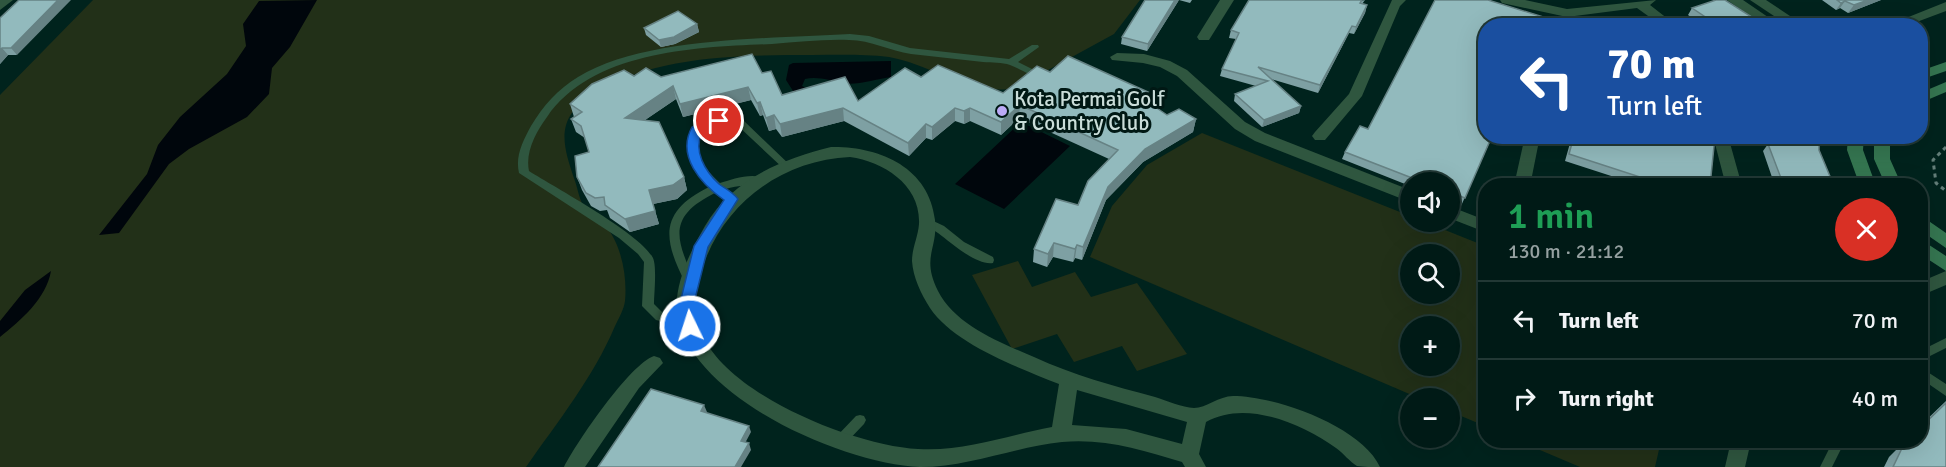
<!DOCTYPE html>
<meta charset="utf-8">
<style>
:root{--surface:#001a16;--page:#0a231f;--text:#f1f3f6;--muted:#95a1a1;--line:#223835}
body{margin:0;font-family:Signika,sans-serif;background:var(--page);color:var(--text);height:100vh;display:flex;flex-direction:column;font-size:22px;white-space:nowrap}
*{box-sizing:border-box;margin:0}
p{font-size:20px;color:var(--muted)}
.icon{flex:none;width:33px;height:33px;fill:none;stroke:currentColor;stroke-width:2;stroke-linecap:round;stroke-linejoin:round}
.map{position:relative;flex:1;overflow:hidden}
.side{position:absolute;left:1478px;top:178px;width:450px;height:270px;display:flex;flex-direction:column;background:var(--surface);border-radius:24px;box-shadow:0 6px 24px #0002,0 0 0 2px var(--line)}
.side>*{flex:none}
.top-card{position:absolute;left:1478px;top:18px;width:450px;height:126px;border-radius:24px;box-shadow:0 6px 24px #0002,0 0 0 2px var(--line);background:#1a4fa0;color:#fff;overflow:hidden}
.controls{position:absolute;left:1400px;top:172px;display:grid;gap:12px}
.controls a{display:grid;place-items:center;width:60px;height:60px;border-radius:50%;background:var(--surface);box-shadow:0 6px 24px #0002,0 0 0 2px var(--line);font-size:30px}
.pin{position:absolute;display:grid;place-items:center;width:51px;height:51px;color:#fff;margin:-26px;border:3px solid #fff;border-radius:50%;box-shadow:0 2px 6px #0007}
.me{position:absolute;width:66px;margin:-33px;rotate:356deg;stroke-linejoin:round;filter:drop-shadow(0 0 4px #0008)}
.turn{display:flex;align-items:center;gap:21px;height:126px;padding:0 30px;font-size:27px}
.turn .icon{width:78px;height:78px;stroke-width:2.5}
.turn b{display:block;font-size:42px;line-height:51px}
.round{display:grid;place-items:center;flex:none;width:63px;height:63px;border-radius:32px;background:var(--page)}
.head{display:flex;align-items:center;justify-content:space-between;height:102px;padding:0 30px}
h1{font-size:36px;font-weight:600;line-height:45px;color:#1e9e55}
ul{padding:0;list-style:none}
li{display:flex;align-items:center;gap:18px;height:78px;padding:0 30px;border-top:2px solid var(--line)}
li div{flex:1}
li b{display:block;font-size:22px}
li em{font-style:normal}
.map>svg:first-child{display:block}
</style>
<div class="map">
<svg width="1946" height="467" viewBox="0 0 1946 467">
<rect width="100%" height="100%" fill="#00231d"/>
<path fill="#223018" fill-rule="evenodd" d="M93 0H1140L1114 34 1015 88C970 97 931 64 889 57 864 54 837 55 812 55 742 55 657 55 596 92 555 117 561 141 575 181 578 190 580 203 586 210 593 220 607 225 612 235 623 254 627 280 625 301 624 309 619 318 615 326 593 378 558 421 526 467H0V95Z
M1202 133 1410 216V222H1425L1485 246V426L1449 411V399H1421L1090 257 1112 206 1147 165ZM1410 255H1449V294H1410ZM1410 327H1449V366H1410Z
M1018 261 1032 287 1075 272 1091 297 1137 283 1187 354 1137 371 1122 346 1074 362 1057 334 1012 349 972 275Z
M1519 441H1661L1655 467H1580Z"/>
<path fill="#00060c" d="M317 0 290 47 272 68 269 94 247 117 189 149 169 164 119 233 99 235 147 174 158 145 180 117 227 74 246 46 243 24 259 1Z
M891 61V77C877 79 855 86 842 83 831 80 816 76 805 79L802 86 812 91 795 94 786 80 789 65 793 63Z
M1021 122 1070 146 1004 209 955 184Z
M51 271C46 299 21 320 0 337V321L25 290Z"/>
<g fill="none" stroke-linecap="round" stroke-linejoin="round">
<path stroke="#627d78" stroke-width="3" stroke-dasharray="4 4" stroke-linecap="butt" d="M1946 147 1933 160 1936 183 1946 191"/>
<path fill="#2f563f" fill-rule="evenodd" d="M850 34 869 36 910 48 1009 59 1032 45H1038L1039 47 1018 62 1034 70 1036 72 1031 75C1024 72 1018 68 1010 65 1002 62 992 63 983 62 959 59 935 57 911 54 890 51 871 40 849 40 824 39 798 42 772 44 699 47 593 50 547 117 536 132 525 152 529 171 556 188 641 234 653 258 657 267 654 294 654 304L662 312 685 307 689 308 691 311 689 314 660 321 656 320 642 306 644 262 638 254 619 238 519 173C515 156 523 141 531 126 543 106 558 89 578 77 645 36 772 39 850 34Z
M728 118 743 120 792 167 790 169H784L737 125C727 124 718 124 709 129 681 143 705 169 720 183 732 179 756 171 766 180 759 186 737 185 726 189L737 199 732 203 717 192C667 216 675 238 695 281L694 284H686C662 238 659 211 711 186 682 154 671 122 728 118Z
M927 218 944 226 964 242 993 257 994 260 993 263C977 266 950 242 938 233 932 229 926 227 922 222L923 219Z
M1946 338V348L1920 361V351Z
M1920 367 1946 384V396L1920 378Z
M860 415 864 416 866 420 864 424 843 446 839 447 835 446 833 442 835 438 856 416Z
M1833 441H1845L1832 467H1820Z"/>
<path fill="#2f563f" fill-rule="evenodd" d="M0 0H13L0 10Z
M1220 0H1234L1209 40H1199L1197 37Z
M1392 0H1406L1400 6 1362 96 1325 140H1315L1312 136 1315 132 1349 94Z
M1500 0H1525L1567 9 1656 0 1650 5 1677 26H1662L1637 8 1567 17 1502 3Z
M1946 2V11L1906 26H1886Z
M1117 53 1144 54 1170 61 1187 70 1245 122 1265 133 1410 190V202L1255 141 1235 129 1177 76 1160 67 1143 63 1112 60 1110 57Z
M1525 136H1540L1531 181 1529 185 1521 186 1515 181Z
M1713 136H1728L1742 186H1726Z
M831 147C879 146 929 167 935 220 938 249 921 257 938 291 955 325 1001 343 1034 357 1073 375 1114 386 1155 397 1167 401 1182 407 1194 408 1206 408 1219 396 1233 396 1275 396 1361 426 1380 467 1374 467 1362 467 1357 466 1350 462 1343 453 1336 448 1302 424 1246 399 1206 422L1199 454 1206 467H1185L1182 462C1143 450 1104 438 1062 442 1014 447 969 467 920 467 844 464 688 397 677 312 674 284 691 250 705 226 731 180 782 159 831 147ZM850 157C884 162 921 185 919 224 918 237 912 248 912 261 913 277 921 294 930 308 954 344 1019 368 1059 384L1052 427C1008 435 964 452 918 449 856 446 730 396 703 336 692 312 695 291 703 266 725 202 783 160 850 157ZM1077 390 1187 422 1182 444 1126 429 1072 425Z
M1449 206 1485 220V232L1449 218Z
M1946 271V285L1920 296V282Z
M654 356 660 358 663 363 639 388 585 467H564C576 443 630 364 654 356Z
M1731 441H1751L1745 467H1725Z"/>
<path fill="#2f563f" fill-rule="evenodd" d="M1727 0H1743L1781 26H1765Z
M1750 0H1766L1805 26H1789Z"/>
<path fill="#357651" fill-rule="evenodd" d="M1946 62V71L1920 80V71Z
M1946 82V92L1920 103V93Z
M1848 136H1864L1863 150 1876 186H1860L1847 150Z
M1874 136H1890V159L1902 186H1886L1874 159Z
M1920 215 1946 233V248L1920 230Z
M1920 239 1946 256V271L1920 254Z"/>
</g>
<path fill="#7ea0a3" d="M1179 0 1147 51 1121 44 1122 37Z
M1179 0H1192L1190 3Z
M1365 0 1362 4 1367 5 1365 13 1354 34 1349 33 1318 93 1271 79 1301 106 1299 113 1262 127 1234 101 1235 94 1256 86 1220 76 1222 69 1236 39 1229 38 1231 30Z
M1822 0H1881L1848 13 1840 8 1836 10Z
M1692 8 1766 26H1704L1688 15Z
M0 18 17 55H8L0 64Z
M697 24 699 32 675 44 661 47 646 35 644 28Z
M1050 72 1146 101 1167 115 1196 119 1193 132 1143 162 1106 200 1082 260 1075 258 1073 262 1053 257 1047 267 1033 262 1034 249 1078 205 1109 159 1019 118 1001 135 970 121 964 124 955 121 932 140 926 138 909 156 844 121 782 137 776 129 769 131 763 115 760 116 751 100 683 117 676 99 645 120 684 177 687 190 677 199 653 204 659 224 630 232 610 218 607 210 600 211 591 206 582 190 577 177 589 152 585 138 576 132 571 119 574 117 570 104 634 76 661 77 762 73 782 95 858 101 921 77 1003 93Z
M1368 129 1485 136H1503L1502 140 1492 137 1461 206 1449 201V183H1410V186L1342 159 1345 152Z
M1572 136H1715L1710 186H1639V185L1565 161Z
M1769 136H1819V150L1834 186H1775L1763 151 1768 144Z
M1946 401V467H1884L1889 457 1905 441H1920V426Z"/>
<path fill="#668284" d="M58 0H71L17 55 11 48Z
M1175 0H1179L1147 51 1148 44Z
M1868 0H1881L1848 13 1854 5Z
M1845 1 1840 8 1836 10 1841 3Z
M1367 5 1365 13 1354 34 1356 27Z
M697 24 699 32 675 44 661 47 659 40Z
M1352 26 1349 33 1318 93 1320 85Z
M2 48 8 55 0 64V50Z
M673 86 676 99 629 131 625 118Z
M748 87 751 100 683 117 680 104Z
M1148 92 1146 105 1142 98Z
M760 102 763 115 760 116 757 103Z
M1020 105 1019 118 1001 135V122Z
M1301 106 1299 113 1262 127 1264 120Z
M843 108 844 121 782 137 780 124Z
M955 108V121L932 140V127Z
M970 108V121L964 124V111Z
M774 115 776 129 769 131 766 118Z
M1196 119 1193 132 1143 162 1106 200 1082 260 1083 247 1108 187 1145 149Z
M926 124V138L909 156 908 143Z
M684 177 687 190 677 199 653 204 659 224 630 232 625 219 649 190Z
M1054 243 1053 257 1047 267 1048 254Z
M1077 245 1075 258 1073 262 1075 249Z
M704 405 707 412 703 418 701 411Z
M749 426 751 432 743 447 741 441Z
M749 443 751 450 741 467H735Z"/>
<path fill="#92babd" stroke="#668284" stroke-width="1.5" d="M19 0H58L11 48H2L0 50V18Z
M1145 0H1175L1148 44 1122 37Z
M1249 0H1362L1360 3 1367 5 1356 27 1352 26 1320 85 1258 67 1301 106 1264 120 1235 94 1268 81 1222 69 1239 33 1231 30Z
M1435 0H1488L1553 20 1551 26H1485V136H1492L1465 198 1449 192V183H1425L1345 152 1360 126 1368 129Z
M1716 0H1725L1766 26H1719L1692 8Z
M1837 0H1868L1854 5 1845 1 1841 3Z
M678 11 697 24 674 37 659 40 644 28Z
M1660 18 1672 26H1635Z
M752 54 762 73 771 71 782 95 845 77 858 101 905 68 921 77 938 65 1003 93 1037 66 1050 72 1068 56 1148 92 1142 98 1167 115 1179 109 1196 119 1145 149 1108 187 1083 247 1077 245 1075 249 1054 243 1048 254 1034 249 1056 199 1078 205 1088 181 1118 150 1020 105 1001 122 970 108 964 111 955 108 932 127 926 124 908 143 843 108 780 124 774 115 766 118 760 102 757 103 748 87 680 104 673 86 625 118 659 122 684 177 673 185 649 190 655 211 625 219 605 205 604 197 595 198 586 193 577 177 575 156 589 152 581 126 571 119 582 112 570 104 592 84 624 70 634 76 646 68 661 77Z
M1574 136H1715L1710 186H1652L1642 183 1643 178 1569 154Z
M1773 136H1819V150L1834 186H1784L1768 144H1773Z
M651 389 704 405 701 411 749 426 741 441 749 443 735 467H598Z
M1946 403V467H1893L1904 444 1907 441H1920V428Z"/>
<path fill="#1a73e8" stroke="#114b97" stroke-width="1.5" d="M719 117 725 121 723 124 702 133C693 151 705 171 719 184 726 189 733 192 738 199L708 247 692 311 697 326 690 332 685 331 678 311 694 246 724 200C701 184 676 156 692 127Z"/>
<circle fill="#bbaaf6" stroke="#001814" stroke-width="2" cx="1002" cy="111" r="6"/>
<g text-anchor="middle" stroke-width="6" stroke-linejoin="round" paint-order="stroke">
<g font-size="21" fill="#caddd9" stroke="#001814" text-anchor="start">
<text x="1014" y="106">Kota Permai Golf<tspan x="1014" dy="24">&amp; Country Club</tspan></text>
</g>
</g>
</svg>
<div class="controls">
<a><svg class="icon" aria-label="sound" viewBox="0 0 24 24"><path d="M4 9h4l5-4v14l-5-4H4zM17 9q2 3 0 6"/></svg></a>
<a><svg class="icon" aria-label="search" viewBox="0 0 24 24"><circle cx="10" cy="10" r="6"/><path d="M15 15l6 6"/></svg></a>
<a>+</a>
<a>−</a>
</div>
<div class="pin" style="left:719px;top:121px;background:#d93025"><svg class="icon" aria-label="arrive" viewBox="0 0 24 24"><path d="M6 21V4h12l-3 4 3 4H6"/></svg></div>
<svg class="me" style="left:690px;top:326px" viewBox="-20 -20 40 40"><circle r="17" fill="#1a73e8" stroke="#fff" stroke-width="3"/><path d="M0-11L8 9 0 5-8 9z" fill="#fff"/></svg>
<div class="top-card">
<div class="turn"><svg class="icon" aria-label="left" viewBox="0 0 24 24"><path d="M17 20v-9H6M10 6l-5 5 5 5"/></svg><div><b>70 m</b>Turn left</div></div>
</div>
<section class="side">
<div class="head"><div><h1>1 min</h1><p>130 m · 21:12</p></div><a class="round" style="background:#d93025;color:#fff"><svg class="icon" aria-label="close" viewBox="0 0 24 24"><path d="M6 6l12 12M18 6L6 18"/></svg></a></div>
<ul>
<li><svg class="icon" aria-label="left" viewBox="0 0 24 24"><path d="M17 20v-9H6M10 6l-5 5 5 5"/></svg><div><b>Turn left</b></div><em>70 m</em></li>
<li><svg class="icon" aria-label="right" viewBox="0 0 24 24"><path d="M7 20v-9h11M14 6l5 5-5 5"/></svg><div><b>Turn right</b></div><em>40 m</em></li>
</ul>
</section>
</div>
